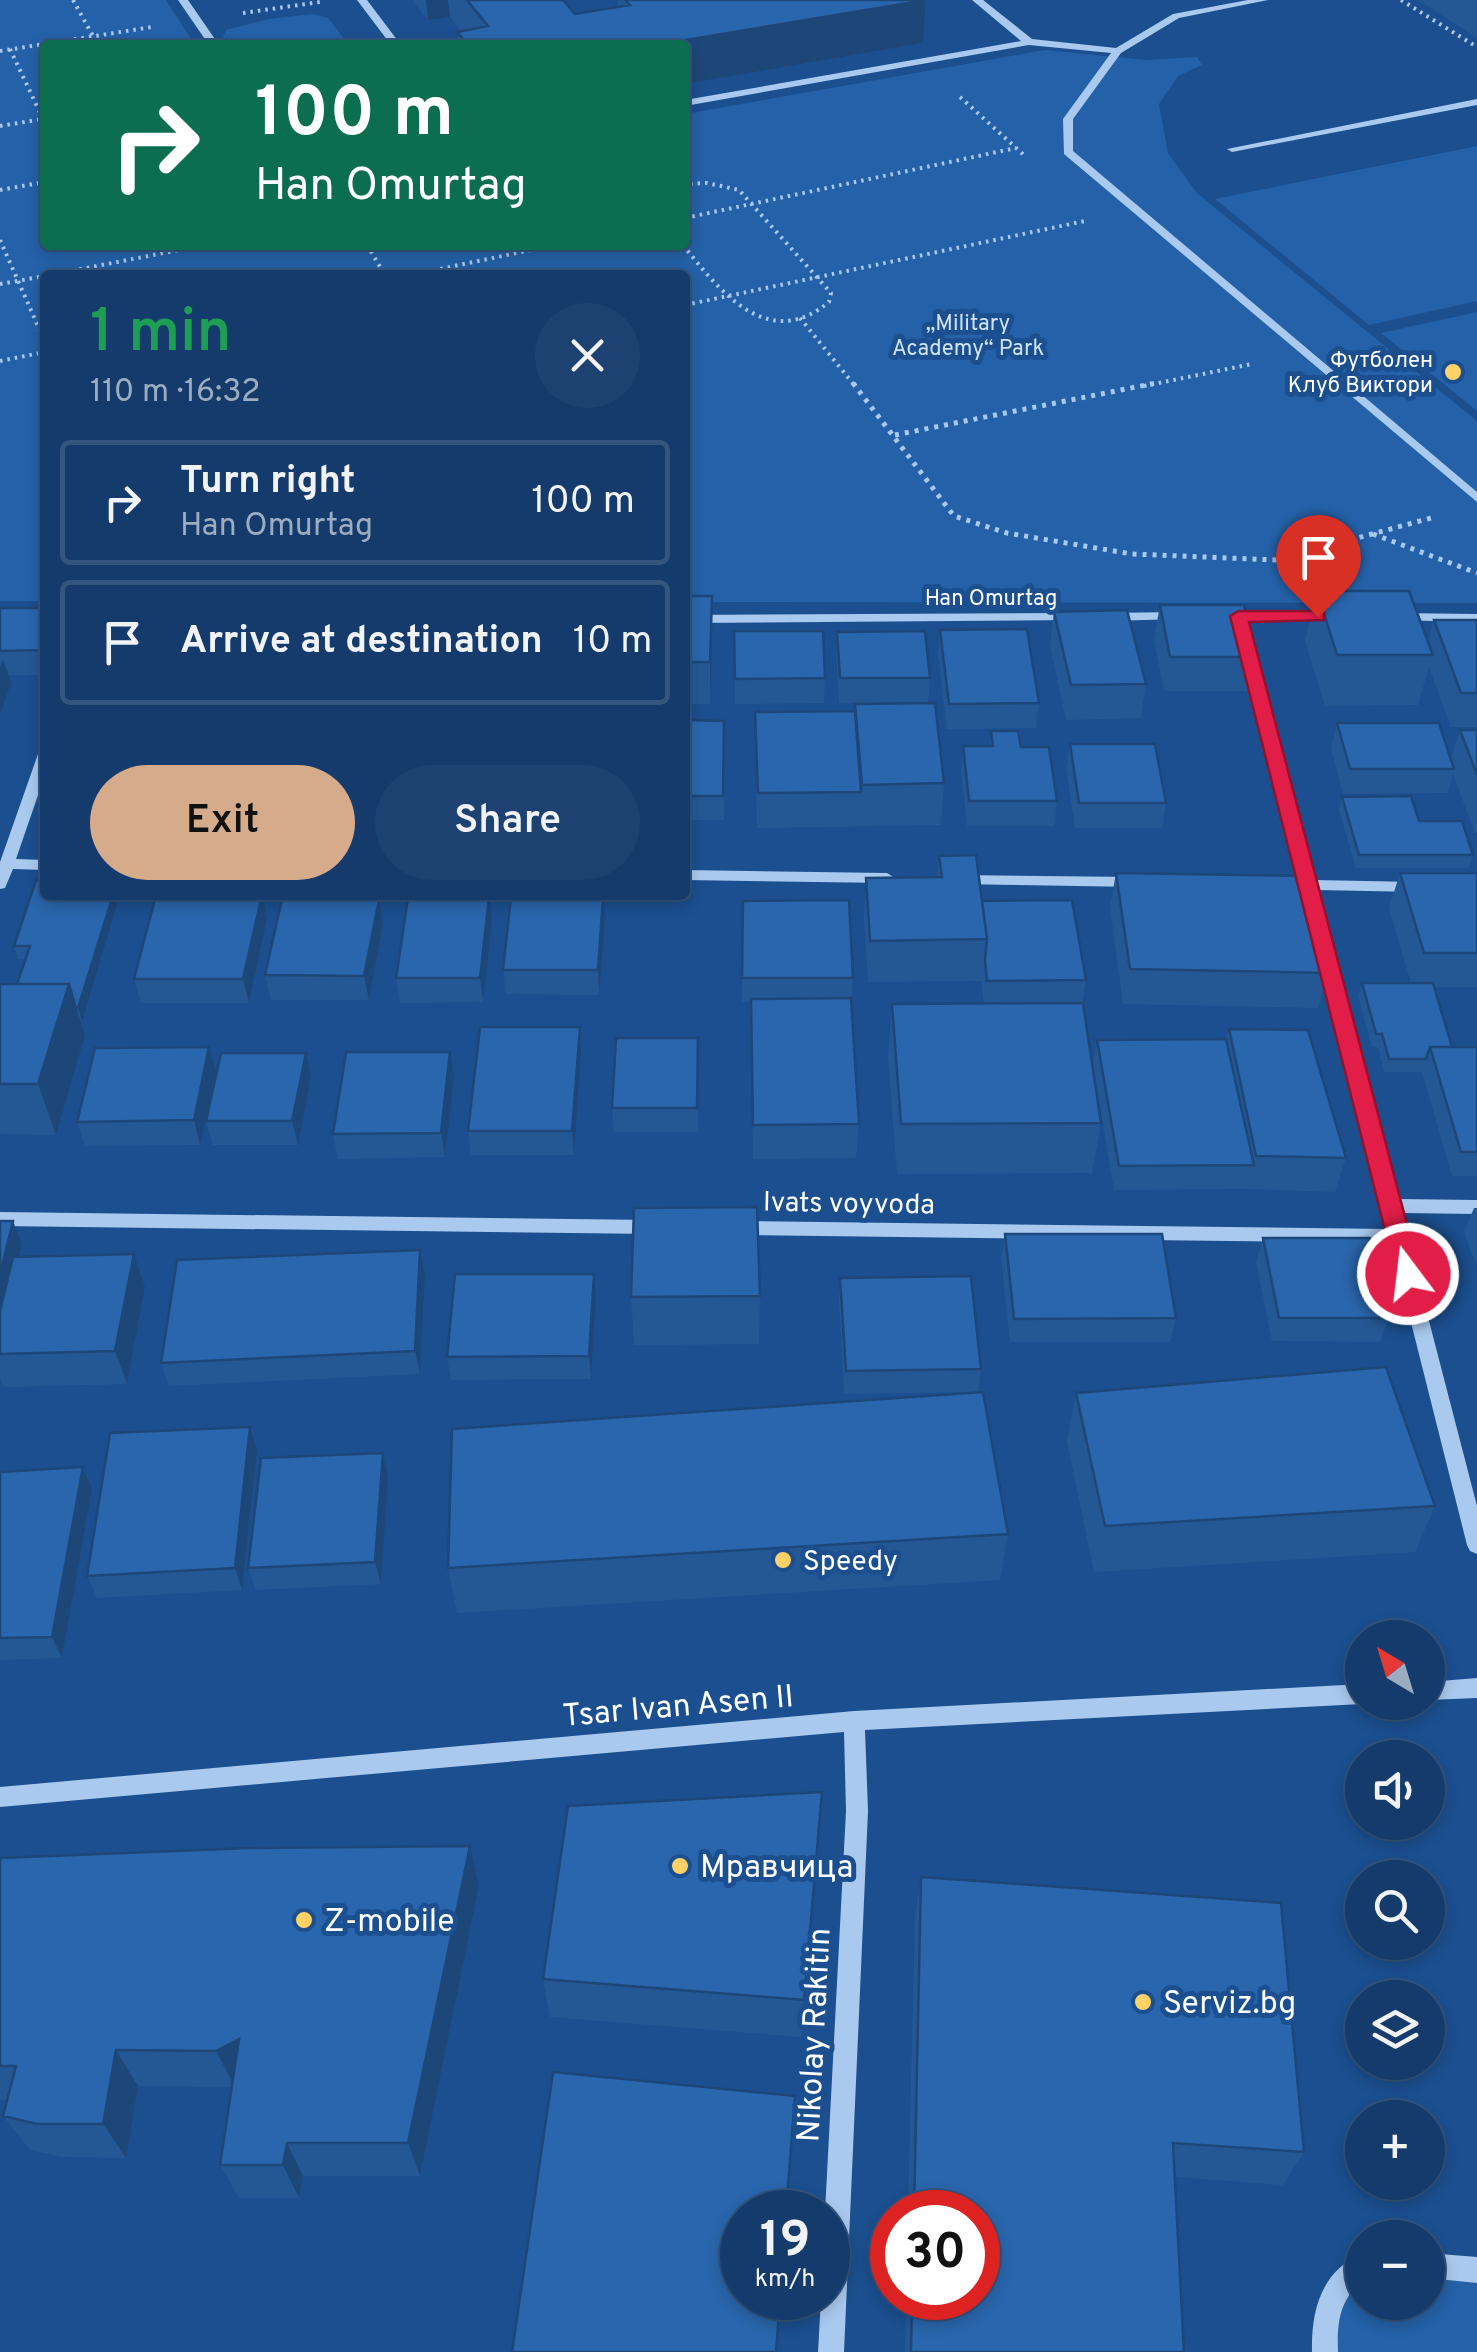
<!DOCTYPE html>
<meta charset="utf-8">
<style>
:root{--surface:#143b6b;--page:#1d4271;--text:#f1f3f6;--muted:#9dadc1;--line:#33557e;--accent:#d6ab8b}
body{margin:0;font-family:Overpass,sans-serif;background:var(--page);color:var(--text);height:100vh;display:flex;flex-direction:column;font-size:38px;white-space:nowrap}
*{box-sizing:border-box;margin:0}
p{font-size:32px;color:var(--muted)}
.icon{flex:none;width:55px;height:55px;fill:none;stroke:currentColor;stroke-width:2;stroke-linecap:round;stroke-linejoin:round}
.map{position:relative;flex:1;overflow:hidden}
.drawer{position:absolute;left:40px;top:270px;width:650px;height:630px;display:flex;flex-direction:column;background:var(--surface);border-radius:10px;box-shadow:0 5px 15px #0003,0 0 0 2px var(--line)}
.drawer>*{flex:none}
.hud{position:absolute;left:40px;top:40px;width:650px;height:210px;border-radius:10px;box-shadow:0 5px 15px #0003,0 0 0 2px var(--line);background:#0b6e4f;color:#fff;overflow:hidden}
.needle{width:65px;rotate:322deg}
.fabs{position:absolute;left:1345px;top:1620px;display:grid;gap:20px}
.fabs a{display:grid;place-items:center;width:100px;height:100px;border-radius:50%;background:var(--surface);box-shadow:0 5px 15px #0003,0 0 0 2px var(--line);font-size:50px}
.speed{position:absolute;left:720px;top:2190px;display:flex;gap:20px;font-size:50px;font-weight:700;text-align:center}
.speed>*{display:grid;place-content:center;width:130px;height:130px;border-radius:50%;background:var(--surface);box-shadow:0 5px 15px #0003,0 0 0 2px var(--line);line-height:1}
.speed small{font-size:25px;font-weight:400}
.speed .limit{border:15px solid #d22;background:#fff;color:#111}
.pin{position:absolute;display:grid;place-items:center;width:85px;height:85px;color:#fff;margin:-102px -42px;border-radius:50% 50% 50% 0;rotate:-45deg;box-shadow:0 0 10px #0007}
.pin .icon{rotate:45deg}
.me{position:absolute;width:110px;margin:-55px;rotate:345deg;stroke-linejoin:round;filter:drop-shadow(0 0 8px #0008)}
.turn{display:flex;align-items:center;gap:35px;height:210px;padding:0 50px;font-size:45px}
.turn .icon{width:130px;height:130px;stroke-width:2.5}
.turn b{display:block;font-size:70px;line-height:85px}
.round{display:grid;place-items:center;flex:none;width:105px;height:105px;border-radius:52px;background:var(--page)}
.head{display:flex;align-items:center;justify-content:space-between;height:170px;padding:0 50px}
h1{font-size:60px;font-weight:600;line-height:75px;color:#1e9e55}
.cta{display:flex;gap:20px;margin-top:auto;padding:20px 50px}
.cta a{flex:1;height:115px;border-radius:60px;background:var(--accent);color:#111;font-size:40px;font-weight:600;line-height:115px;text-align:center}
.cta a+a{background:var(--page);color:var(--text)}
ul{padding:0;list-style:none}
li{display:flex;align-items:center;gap:30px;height:125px;margin:0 20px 15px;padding:0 30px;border:5px solid var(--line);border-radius:10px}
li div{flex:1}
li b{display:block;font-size:38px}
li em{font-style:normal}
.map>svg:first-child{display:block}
</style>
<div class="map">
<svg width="1477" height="2352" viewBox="0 0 1477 2352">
<rect width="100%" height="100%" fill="#1b4f8f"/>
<path fill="#2461a8" d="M0 0H166L195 45H45V245H685V114L1045 50 1146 60 1197 57 1202 65 1178 76 1159 104 1168 153 1197 193 1477 421V603L685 602V275H45V601H0Z
M313 14 328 18 349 45H228L223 37 226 30 269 19Z
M1477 146V301L1369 325 1215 199Z
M1477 312V411L1381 333Z
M1428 2266 1477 2270V2352H1325L1343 2277 1362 2267V2302H1428Z"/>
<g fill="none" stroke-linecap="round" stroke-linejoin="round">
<path stroke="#a9c9ee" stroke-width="4" stroke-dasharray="2.5 5" stroke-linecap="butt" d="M73 0 98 45
M1401 0 1477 47
M243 13 320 2
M10 49 43 119
M0 51 152 27
M960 97 1025 156
M0 126 43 119
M0 190 45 182
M685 218 1016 148
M0 240 45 342
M367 245 385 275
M683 245C719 290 767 353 829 302L831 293 739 190 707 183 685 184
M50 275 205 245
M411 275 555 245
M0 284 45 276
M685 305 1085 221
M800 318 855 386
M0 361 45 352
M1144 386 1252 364"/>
<path stroke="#a9c9ee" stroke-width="5" stroke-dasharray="4 6" stroke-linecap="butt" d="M853 383 954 516 1007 533 1132 554 1276 560 1431 518
M895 435 1156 383
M1373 534 1477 573"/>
<path fill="#a9c9ee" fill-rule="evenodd" d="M178 0H188L219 45H209Z
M357 0H367L401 45H391Z
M972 0H983L1032 39 1116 48 1173 14 1248 0H1268L1179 18 1121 53 1073 119V151L1477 492V502L1064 154 1063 119 1111 53 1029 45 685 106V100L1021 41Z
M1477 99V105L1232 152 1227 149Z
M1179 612 1184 613V619L1105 621 1098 617 1105 613Z
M1225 612 1334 613 1341 617 1334 621 1220 619V613Z
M1074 613 1079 614V620L685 623V615Z
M1395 613 1477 614V622L1390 620 1388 617Z
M1249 651 1256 655 1314 880 1417 882 1425 887 1417 892 1317 890 1397 1199 1477 1200V1214L1401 1213 1477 1506V1554L1470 1551 1467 1545 1391 1243 734 1235 728 1233 725 1228 728 1223 734 1221 1387 1229 1302 890 1293 889 1290 885 1299 880 1242 655Z
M45 749V775L16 859 45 860V870L13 869 5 888 0 889V862L38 754Z
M685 870 887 873 895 878 887 883 685 880Z
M958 875 1137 877 1145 882 1137 887 953 884 950 880Z
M0 1212 653 1220 659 1222 662 1227 659 1232 653 1234 0 1226Z
M1477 1678V1698L1428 1700V1682Z
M1362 1684V1702H1365L1362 1704 865 1730 868 1811 844 2352H818L821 2298H828L825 2212 846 1811 844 1732 0 1807V1787L854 1711Z
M1428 2253 1477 2257V2283L1428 2278Z
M1362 2254V2281C1339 2301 1337 2323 1338 2352H1312C1311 2311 1321 2271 1362 2254Z"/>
</g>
<path fill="#245895" d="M412 0H563L575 14 618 7V0H926L923 43 685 84V45H458L457 32 461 31 450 17 428 20Z
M1418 0H1477V38Z
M1317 591 1428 642 1434 620H1477V727H1451L1429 667 1418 705 1325 706 1305 641Z
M685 596 712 638 710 704H685Z
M1160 605 1257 657 1250 691H1164L1154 639Z
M0 608H45V675H8L11 683 0 715Z
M1054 612 1146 684 1141 718 1066 720 1050 646Z
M940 630 1039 703 1036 728 947 729 938 655Z
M734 631 825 678 824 703 735 704Z
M837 632 930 678 928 702 839 703 836 656Z
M855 704 944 783 941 825 757 828 755 712 855 711Z
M685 720 724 721V820H685Z
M1337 723 1451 759 1460 730H1477V833H1475L1453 774 1447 793 1343 794 1331 748Z
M991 731 1021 747 1057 801 1054 826H967L961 770 963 746H990Z
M1070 744 1166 803 1162 828H1075L1066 768Z
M1342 797 1419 821 1473 855 1468 868H1356L1339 810Z
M939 856 982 901 1086 980 1082 1003 1101 1123 1092 1173 897 1174 888 1055 892 1004H984L981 981 868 982 864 920 866 878 937 877Z
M1116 873 1328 973 1318 1008 1123 1004 1110 907Z
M1400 873H1477V987H1434L1452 1047H1477V1176H1452L1422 1072H1384L1378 1047H1372L1358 996 1362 983H1411L1389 908Z
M45 880 85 1035 56 1135 0 1134V984H17L25 959H18L14 946Z
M262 895 267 919 249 1003H141L134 979Z
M743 901 853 978 851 1002 859 1124 856 1158 753 1159 751 1002H742Z
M605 921 599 995 506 994 503 970Z
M492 922 483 1002 400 1003 396 978Z
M383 925 369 1000H271L265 975Z
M580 1027 581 1051 574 1155H471L468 1131Z
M1229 1029 1346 1158 1335 1192 1247 1189 1114 1190 1093 1064 1097 1040 1226 1039Z
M698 1038V1132H614L612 1108Z
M216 1072 200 1145 85 1146 77 1122Z
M454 1076 445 1157 338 1159 333 1134Z
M311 1078 298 1145H213L206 1121Z
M1474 1208H1477V1267L1464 1232Z
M0 1221 22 1245 20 1257 134 1254 145 1287 127 1384 4 1387 0 1378Z
M1005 1234 1176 1318 1170 1342H1010L1001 1258Z
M1263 1238 1389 1318 1380 1342 1272 1341 1256 1262Z
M420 1250 425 1274 420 1374 169 1386 161 1363Z
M594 1274 596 1297 591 1379 451 1380 447 1357Z
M840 1278 981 1369 978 1392 844 1394 839 1302Z
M760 1296 759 1344 634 1345 631 1297Z
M1076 1393 1435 1506 1415 1552 1094 1572 1067 1441Z
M257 1450 242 1590 97 1598 87 1576Z
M383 1453 388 1476 381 1584 256 1590 248 1568Z
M0 1472 92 1489 62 1658 0 1660Z
M1008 1534 1000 1580 457 1613 448 1568Z
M819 1834 801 2037 550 2017 543 1979Z
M470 1846 479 1886 420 2176H303L299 2198H239L220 2165 232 2087 138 2086 126 2158 62 2157 30 2150 3 2116 7 2100H0V1858Z
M921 1877 1304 2152 1283 2185 1175 2177 1184 2352H905L906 2298H978V2212H908L915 1917Z"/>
<path fill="#1d4779" d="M426 0H448L450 17 428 20Z
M926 0 923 43 685 84V45H656Z
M712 596V638L710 704V662Z
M45 640V663L41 650Z
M3 659 11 683 0 715V668Z
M113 895H120L82 1021 78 1008Z
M262 895 267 919 249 1003 243 979Z
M603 897 605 921 599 995 598 970Z
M489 898 492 922 483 1002 480 978Z
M379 900 383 925 369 1000 364 976Z
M69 984 85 1035 56 1135 38 1084Z
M580 1027 581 1051 574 1155 572 1131Z
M209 1047 216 1072 200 1145 194 1120Z
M450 1052 454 1076 445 1157 441 1133Z
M306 1053 311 1078 298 1145 292 1121Z
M13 1221 22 1245 0 1342V1275Z
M420 1250 425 1274 420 1374 415 1351Z
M134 1254 145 1287 127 1384 115 1351Z
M594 1274 596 1297 591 1379 589 1356Z
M250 1427 257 1450 242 1590 235 1568Z
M383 1453 388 1476 381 1584 375 1562Z
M83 1467 92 1489 62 1658 52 1637Z
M822 1792 819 1834 801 2037 804 2000Z
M470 1846 479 1886 420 2176 408 2143Z
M239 2039 235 2087 216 2051Z
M116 2050 138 2086 126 2158 103 2124Z
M287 2143 303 2176 299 2198 283 2165Z"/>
<path fill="#2a66ad" stroke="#1d4779" stroke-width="2.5" d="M467 0H563L575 14 630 5 625 0H926L656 45H468L457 32 488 26Z
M1317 591H1409L1433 655H1337Z
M685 596H712L710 662H685Z
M1160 605H1244L1257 657H1170Z
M0 608H45V640L41 650 0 651Z
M1127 610 1146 684 1071 685 1054 612Z
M1434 620H1477V693H1461Z
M1027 629 1039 703 949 704 940 630Z
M734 631H823L825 678 735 679Z
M925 631 930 678H840L837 632Z
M935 703 944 783 862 785 855 704Z
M855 711 861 792 758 793 755 712Z
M685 720 724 721 723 796H685Z
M1337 723H1439L1454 769H1350Z
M1460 730H1477V775Z
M991 731H1018L1021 747H1049L1057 801H969L963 746H993Z
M1070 744H1155L1166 803H1079Z
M1411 796 1419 821H1462L1473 855H1359L1342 797Z
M976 855 987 939 870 941 866 878 942 877 939 856Z
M1116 873 1307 876 1328 973 1130 969Z
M1400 873H1477V953H1424Z
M36 880H45V895H113L78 1008H76L69 984H17L30 946H14Z
M156 895H262L243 979H134Z
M511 897H603L598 970H503Z
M408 898H489L480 978H396Z
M282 899 379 900 364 976 265 975Z
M849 900 853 978H742L743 901Z
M1072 900 1086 980 987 981 985 960 987 939 982 901Z
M1362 983H1433L1452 1047H1430L1426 1059H1389L1382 1034H1376Z
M0 984H69L38 1084H0Z
M851 998 859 1124 753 1125 751 999Z
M1083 1003 1101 1123 901 1124 892 1004Z
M480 1027H580L572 1131H468Z
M1229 1029 1308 1030 1346 1158 1256 1156Z
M616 1038H698L697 1108H612Z
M1226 1039 1254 1165 1119 1166 1097 1040Z
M209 1047 194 1120 77 1122 95 1048Z
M1430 1047H1477V1152H1461Z
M346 1052H450L441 1133 333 1134Z
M221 1053H306L292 1121H206Z
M757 1207 760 1296 631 1297 634 1208Z
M0 1221H13L0 1275Z
M1005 1234H1162L1176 1318 1014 1319Z
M1263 1238H1370L1389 1318H1279Z
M420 1250 415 1351 161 1363 177 1260Z
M134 1254 115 1351 0 1354V1311L13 1257Z
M455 1274H594L589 1356 447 1357Z
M971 1276 981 1369 846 1371 840 1278Z
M1386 1367 1435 1506 1105 1526 1076 1393Z
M983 1392 1008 1534 448 1568 452 1429Z
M250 1427 235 1568 87 1576 110 1433Z
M383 1453 375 1562 248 1568 261 1458Z
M83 1467 52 1637 0 1638V1472Z
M822 1792 804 2000 543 1979 568 1806Z
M470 1846 408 2143H287L283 2165H220L239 2039 216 2051 116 2050 103 2124H37L3 2116 16 2066H0V1858L250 1848Z
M921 1877 1281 1903 1304 2152 1173 2143 1184 2352H911L912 2298H978V2212H914Z
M553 2072 795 2096 786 2212H742V2298H780L776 2352H512Z"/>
<path fill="#e11d48" stroke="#92132f" stroke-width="2.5" d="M1318 611 1324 613V620L1249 622 1420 1274 1416 1281H1400L1396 1274 1230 616 1239 611Z"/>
<g fill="#ffd166" stroke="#1b4f8f" stroke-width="4">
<circle cx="1453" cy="372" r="10"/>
<circle cx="783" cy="1560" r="10"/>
<circle cx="680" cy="1866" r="10"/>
<circle cx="304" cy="1920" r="10"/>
<circle cx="1143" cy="2002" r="10"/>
</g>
<g text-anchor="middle" stroke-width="10" stroke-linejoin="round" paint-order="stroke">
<g font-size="22" fill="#cfe3fa" stroke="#1b4f8f">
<text x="968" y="330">„Military<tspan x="968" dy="25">Academy“ Park</tspan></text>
</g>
<g font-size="22" fill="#fff" stroke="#1b4f8f" text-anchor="end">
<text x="1433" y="367">Футболен<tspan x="1433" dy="25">Клуб Виктори</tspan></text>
</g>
<g font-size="22" fill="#fff" stroke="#1b4f8f">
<text x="991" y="605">Han Omurtag</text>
</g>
<g font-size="28" fill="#fff" stroke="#1b4f8f">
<text transform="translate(849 1202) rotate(1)" y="10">Ivats voyvoda</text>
</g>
<g font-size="28" fill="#fff" stroke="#1b4f8f" text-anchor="start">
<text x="803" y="1570">Speedy</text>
</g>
<g font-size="32" fill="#fff" stroke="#1b4f8f">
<text transform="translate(678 1705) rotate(-5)" y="11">Tsar Ivan Asen II</text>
<text transform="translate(813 2035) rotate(-87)" y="11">Nikolay Rakitin</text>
</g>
<g font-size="32" fill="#fff" stroke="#1b4f8f" text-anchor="start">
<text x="700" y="1877">Мравчица</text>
<text x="324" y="1931">Z-mobile</text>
<text x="1163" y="2013">Serviz.bg</text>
</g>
</g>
</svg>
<div class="fabs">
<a><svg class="needle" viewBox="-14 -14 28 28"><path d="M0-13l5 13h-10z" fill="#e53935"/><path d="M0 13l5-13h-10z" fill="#9dadc1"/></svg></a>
<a><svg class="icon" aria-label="sound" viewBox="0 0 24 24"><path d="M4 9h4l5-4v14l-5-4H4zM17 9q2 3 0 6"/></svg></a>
<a><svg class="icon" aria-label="search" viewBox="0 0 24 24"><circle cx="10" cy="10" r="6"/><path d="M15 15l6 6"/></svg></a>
<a><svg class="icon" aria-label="layers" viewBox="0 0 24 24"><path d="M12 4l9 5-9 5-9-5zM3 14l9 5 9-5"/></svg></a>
<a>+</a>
<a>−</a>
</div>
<div class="speed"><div>19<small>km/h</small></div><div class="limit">30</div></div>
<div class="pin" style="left:1318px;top:617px;background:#d93025"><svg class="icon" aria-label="arrive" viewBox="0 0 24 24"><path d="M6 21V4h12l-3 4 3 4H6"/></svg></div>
<svg class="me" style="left:1408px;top:1274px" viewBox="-20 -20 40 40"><circle r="17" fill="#e11d48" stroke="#fff" stroke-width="3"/><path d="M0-11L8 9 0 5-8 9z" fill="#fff"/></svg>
<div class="hud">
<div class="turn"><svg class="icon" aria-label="right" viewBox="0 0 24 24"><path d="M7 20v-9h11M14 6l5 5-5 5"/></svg><div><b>100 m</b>Han Omurtag</div></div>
</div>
<section class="drawer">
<div class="head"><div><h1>1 min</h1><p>110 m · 16:32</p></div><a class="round"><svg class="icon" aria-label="close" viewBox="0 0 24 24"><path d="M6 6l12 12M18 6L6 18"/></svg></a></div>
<ul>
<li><svg class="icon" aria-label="right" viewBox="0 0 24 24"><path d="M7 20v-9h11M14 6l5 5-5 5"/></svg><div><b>Turn right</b><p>Han Omurtag</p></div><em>100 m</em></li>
<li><svg class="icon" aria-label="arrive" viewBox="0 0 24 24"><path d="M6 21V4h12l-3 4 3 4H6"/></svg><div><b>Arrive at destination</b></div><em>10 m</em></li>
</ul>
<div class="cta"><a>Exit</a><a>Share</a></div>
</section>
</div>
